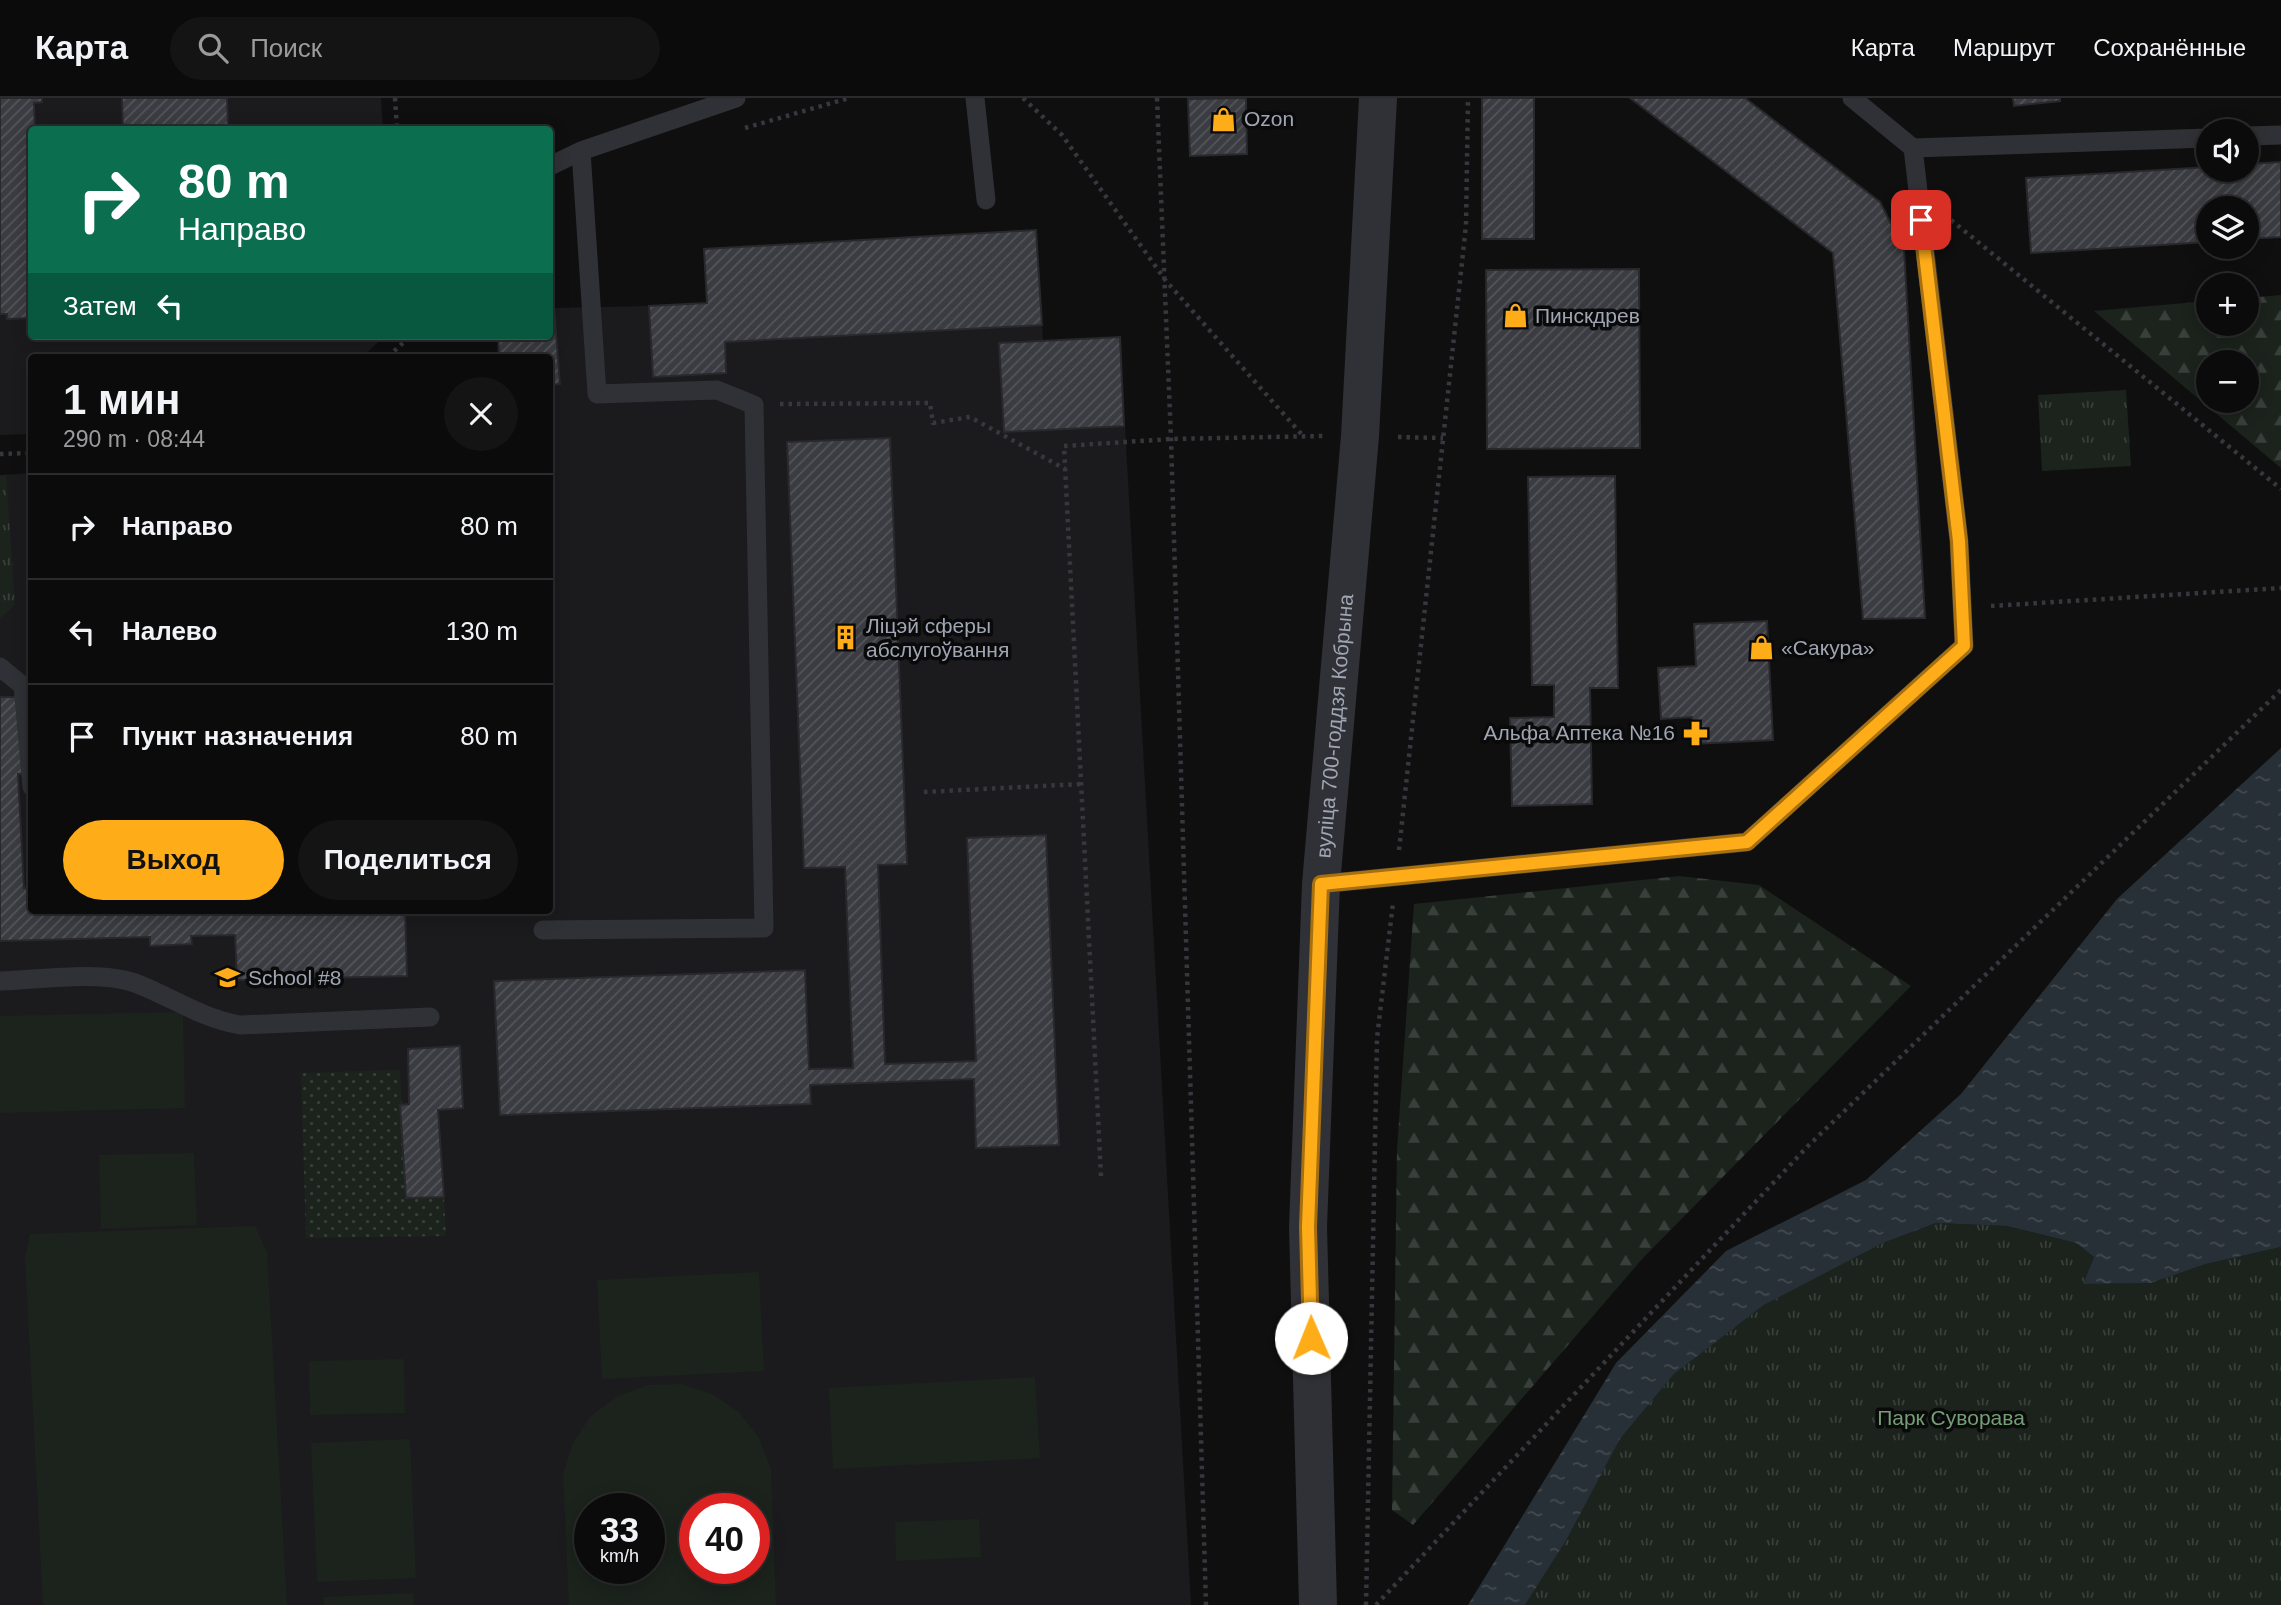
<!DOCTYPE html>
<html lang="ru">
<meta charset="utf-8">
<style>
:root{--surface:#0b0b0c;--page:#141415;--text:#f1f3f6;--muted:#9a9b9d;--line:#2b2b2d;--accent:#ffac19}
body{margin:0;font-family:Arial,sans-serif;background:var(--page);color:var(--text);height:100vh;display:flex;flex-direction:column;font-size:26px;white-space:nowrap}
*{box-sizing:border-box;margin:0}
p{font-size:23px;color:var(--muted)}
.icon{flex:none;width:38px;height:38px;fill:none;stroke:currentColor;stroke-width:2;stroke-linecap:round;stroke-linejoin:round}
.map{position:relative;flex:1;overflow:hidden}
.sheet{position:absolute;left:28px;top:256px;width:525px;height:560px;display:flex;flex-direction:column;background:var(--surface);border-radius:7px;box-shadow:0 4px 18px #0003,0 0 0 2px var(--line)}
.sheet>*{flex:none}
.top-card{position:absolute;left:28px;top:28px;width:525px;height:214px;border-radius:7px;box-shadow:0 4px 18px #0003,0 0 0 2px var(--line);background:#0b6e4f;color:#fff;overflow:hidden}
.buttons{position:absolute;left:2196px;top:21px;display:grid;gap:14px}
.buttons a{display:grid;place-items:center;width:63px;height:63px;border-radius:50%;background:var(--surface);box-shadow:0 4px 18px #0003,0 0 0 2px var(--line);font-size:35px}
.speed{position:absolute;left:574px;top:1395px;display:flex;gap:14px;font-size:35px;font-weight:700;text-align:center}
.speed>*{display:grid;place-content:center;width:91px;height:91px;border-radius:50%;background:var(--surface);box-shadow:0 4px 18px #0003,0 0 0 2px var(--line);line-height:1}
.speed small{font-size:18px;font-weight:400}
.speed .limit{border:10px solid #d22;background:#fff;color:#111}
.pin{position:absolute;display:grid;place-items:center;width:60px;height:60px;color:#fff;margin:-30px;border-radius:14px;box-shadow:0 4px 10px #0006}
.me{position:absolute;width:77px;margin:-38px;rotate:359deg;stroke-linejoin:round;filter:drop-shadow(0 0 5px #0008)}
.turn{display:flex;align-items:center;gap:24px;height:147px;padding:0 35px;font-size:32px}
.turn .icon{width:91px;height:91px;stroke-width:2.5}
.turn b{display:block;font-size:49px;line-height:60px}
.then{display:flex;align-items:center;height:66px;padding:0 35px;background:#0003;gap:14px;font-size:26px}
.round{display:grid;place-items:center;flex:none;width:74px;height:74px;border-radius:37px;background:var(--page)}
.overview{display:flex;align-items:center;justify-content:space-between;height:119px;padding:0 35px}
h1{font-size:42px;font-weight:700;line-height:52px}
.button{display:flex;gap:14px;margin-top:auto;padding:14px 35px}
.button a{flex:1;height:80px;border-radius:42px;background:var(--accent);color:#111;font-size:28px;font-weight:700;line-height:80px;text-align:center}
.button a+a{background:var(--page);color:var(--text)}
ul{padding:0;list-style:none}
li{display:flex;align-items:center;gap:21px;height:105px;padding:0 35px;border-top:2px solid var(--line)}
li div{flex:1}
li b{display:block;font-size:26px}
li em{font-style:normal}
header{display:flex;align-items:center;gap:42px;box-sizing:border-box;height:98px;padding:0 35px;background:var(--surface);border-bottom:2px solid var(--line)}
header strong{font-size:33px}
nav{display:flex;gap:38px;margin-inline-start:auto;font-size:24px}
.search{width:490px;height:63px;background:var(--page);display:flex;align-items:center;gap:18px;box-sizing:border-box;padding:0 24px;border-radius:38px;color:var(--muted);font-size:26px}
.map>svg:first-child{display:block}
</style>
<header>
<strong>Карта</strong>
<div class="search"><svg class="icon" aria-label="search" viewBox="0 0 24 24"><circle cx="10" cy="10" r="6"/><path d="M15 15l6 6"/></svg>Поиск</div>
<nav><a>Карта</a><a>Маршрут</a><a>Сохранённые</a></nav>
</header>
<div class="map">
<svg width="2281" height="1507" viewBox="0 0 2281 1507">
<defs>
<pattern id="grass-dots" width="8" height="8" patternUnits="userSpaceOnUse" patternTransform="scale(1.75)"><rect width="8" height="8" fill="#1b231c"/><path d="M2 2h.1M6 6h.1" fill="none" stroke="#39403b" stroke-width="1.8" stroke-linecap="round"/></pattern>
<pattern id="forest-firs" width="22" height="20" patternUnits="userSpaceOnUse" patternTransform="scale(1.75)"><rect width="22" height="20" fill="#1b231c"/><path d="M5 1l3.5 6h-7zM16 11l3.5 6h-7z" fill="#39403b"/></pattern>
<pattern id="park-tufts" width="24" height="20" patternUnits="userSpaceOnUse" patternTransform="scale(1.75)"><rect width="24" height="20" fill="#1b231c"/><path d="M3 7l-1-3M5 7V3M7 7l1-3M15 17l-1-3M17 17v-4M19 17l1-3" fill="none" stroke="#39403b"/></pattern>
<pattern id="water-ripples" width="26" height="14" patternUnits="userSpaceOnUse" patternTransform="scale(1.75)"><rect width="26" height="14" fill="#273036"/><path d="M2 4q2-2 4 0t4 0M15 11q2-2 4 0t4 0" fill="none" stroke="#434b51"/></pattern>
<pattern id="building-hatch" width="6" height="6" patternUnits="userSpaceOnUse" patternTransform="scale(1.75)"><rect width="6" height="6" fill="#3b3c41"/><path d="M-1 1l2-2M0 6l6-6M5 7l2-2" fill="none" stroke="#54555a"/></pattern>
</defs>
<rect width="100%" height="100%" fill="#0f0f10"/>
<path fill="#1b1b1d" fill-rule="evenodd" d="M0 0H381L383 31 32 32V238H385L362 259H32L31 336 0 337Z
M649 208 653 279 726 275 725 244 1042 227 1043 243 1120 239 1191 1507H0V377L31 375 32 812H550V259H499L498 238H550V210ZM590 1410H649V1470H590ZM695 1410H754V1470H695Z"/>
<path fill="url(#grass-dots)" d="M400 972 406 1100 444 1099 446 1138 306 1140 301 975Z"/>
<path fill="url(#forest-firs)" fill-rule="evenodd" d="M2281 197V370L2094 213 2208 203V226H2247V200ZM2208 264H2247V303H2208Z
M1679 778 1759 787 1911 888 1643 1160 1413 1427 1392 1412 1397 1052 1414 806Z"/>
<path fill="url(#park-tufts)" d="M2126 292 2131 368 2042 373 2038 297Z
M0 377H6L15 507 0 520Z
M1936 1125 2005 1128 2076 1145 2094 1159 2083 1186 2151 1185 2206 1166 2281 1149V1507H1525L1567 1441 1620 1341 1674 1276 1764 1207 1883 1145Z"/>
<path fill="#1b231c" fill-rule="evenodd" d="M183 914 185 1010 0 1015V918Z
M194 1055 197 1127 101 1131 99 1057Z
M255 1128 267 1154 287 1507H43L25 1160 30 1136Z
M759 1174 764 1273 602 1281 597 1182Z
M404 1261 405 1315 310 1317 309 1263Z
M1035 1279 1040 1360 833 1371 829 1290Z
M681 1286 712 1296 739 1314 759 1340 771 1371 776 1507H569L563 1376 573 1345 591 1318 618 1298 648 1287ZM590 1410H649V1470H590ZM695 1410H754V1470H695Z
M410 1341 416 1480 317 1484 311 1345Z
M979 1421 981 1459 896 1463 895 1424Z
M413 1495 414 1507H324L323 1499Z"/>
<path fill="url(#water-ripples)" d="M2281 650V1149L2206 1166 2151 1185 2083 1186 2094 1159 2076 1145 2006 1128 1936 1125 1883 1145 1764 1207 1674 1276 1620 1341 1567 1441 1525 1507H1468L1616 1265 1726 1153 1866 1082 1961 996 2117 801Z"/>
<path fill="url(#building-hatch)" stroke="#29292d" stroke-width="2" d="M0 0H42V4L34 5 35 32H32V220L7 221V216H0Z
M122 0H227L228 28 173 30V32H123Z
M1246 0 1247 56 1190 58 1188 1Z
M1482 0H1534V141H1482Z
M1630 0H1745L1880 104 1904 151 1925 520 1863 521 1833 155Z
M2013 0H2060V3L2014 8Z
M2281 64V139L2247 141V110H2208V144L2031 155 2026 80 2208 69V72H2247V66Z
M1036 132 1042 227 725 244 726 275 653 279 649 208 707 205 704 151Z
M1639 171 1640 350 1487 351 1486 172Z
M550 210H554L560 286 550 287V259H499L498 238H550Z
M1120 239 1124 328 1004 334 999 245Z
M890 340 907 766 878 767 885 966 976 963 967 740 1046 737 1059 1047 976 1050 974 981 810 987 811 1006 500 1017 494 883 805 872 809 971 853 970 845 769 804 770 787 344Z
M1615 378 1618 590H1590L1592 706 1512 708 1510 620 1554 619V587H1532L1528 379Z
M1767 523 1773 642 1693 646 1692 619 1661 621 1658 570 1696 568 1694 526Z
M0 599H32V676H18L24 790 32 789V812H405L407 878 237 882 235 837 191 838 192 846 150 848V839L0 843Z
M460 948 463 1010 438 1012 444 1099 406 1100 400 1007 409 1006 408 951Z"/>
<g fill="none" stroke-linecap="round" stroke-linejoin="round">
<path stroke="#36383d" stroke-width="4.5" stroke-dasharray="3.5 5" stroke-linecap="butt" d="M395 0 397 32
M1023 0 1062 37 1166 183 1303 338
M1157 0 1171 341 1206 1507
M745 30 849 0
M1951 122 2281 391
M388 259 410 238
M780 306 930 305 933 325 970 319 1065 371
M1398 339 1443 340
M0 356 32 355
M1991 508 2281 490
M924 694 1081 686
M1399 752 1466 127 1468 0
M1101 1078 1064 348 1171 341 1323 338
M1366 1507 1377 940 1393 805
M1376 1507 1808 1048 2281 592"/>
<path stroke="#303136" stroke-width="19" d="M975 0 986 102
M2247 38 2281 37
M1913 50 2208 40
M550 68 581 53 736 0
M0 569 23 588 32 689
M1321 786 1747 744 1964 548 1959 443 1913 50 1852 0
M543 832 764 830 754 307 717 292 597 296 581 53
M0 883C38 882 99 872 135 885 172 899 200 920 240 927L430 919"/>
<path stroke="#303136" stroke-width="38" id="s1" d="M1318 1507 1308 1129 1321 786 1360 338 1378 0"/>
</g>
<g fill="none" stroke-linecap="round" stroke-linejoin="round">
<defs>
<path id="route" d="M1311 1240 1308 1129 1321 786 1747 744 1964 548 1959 443 1921 122"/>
</defs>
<use href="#route" stroke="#a67010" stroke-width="18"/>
<use href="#route" stroke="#ffac19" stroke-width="12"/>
</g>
<defs>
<symbol id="shop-bare" viewBox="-9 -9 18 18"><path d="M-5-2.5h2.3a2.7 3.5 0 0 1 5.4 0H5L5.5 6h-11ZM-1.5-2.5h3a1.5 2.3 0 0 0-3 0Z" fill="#ffac19" stroke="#0a0a0b" stroke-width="2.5" paint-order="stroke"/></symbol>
<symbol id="building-bare" viewBox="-9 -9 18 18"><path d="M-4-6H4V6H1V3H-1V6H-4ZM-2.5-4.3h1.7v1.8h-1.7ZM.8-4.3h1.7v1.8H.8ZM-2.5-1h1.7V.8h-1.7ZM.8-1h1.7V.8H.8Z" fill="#ffac19" stroke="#0a0a0b" stroke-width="2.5" paint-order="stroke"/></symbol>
<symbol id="pharmacy-bare" viewBox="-9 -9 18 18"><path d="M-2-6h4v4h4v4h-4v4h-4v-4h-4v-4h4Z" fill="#ffac19" stroke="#0a0a0b" stroke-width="2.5" paint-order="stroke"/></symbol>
<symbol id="school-bare" viewBox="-9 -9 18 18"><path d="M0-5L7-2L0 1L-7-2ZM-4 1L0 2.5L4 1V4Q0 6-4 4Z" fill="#ffac19" stroke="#0a0a0b" stroke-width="2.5" paint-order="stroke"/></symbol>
</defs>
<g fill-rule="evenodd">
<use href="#shop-bare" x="1206" y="4" width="35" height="35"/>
<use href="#shop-bare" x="1498" y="200" width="35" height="35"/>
<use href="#building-bare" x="828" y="522" width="35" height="35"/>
<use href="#shop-bare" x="1744" y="532" width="35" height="35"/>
<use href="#pharmacy-bare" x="1678" y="618" width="35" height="35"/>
<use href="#school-bare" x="210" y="862" width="35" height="35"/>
</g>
<g text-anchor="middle" stroke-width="7" stroke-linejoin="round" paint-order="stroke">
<g font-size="21" fill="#9fa5b3" stroke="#0a0a0b" text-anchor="start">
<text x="1244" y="28">Ozon</text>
<text x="1535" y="225">Пинскдрев</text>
<text x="866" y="535">Ліцэй сферы<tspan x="866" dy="24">абслугоўвання</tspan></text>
<text x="1781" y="557">«Сакура»</text>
<text x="1675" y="642" text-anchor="end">Альфа Аптека №16</text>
<text x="248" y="887">School #8</text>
</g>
<g font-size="21" fill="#9fa5b3" stroke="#0a0a0b">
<text dy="7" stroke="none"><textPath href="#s1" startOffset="880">вуліца 700-годдзя Кобрына</textPath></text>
</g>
<g font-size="21" fill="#749f76" stroke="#0a0a0b">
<text x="1951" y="1327">Парк Суворава</text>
</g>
</g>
</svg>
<div class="buttons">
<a><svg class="icon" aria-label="sound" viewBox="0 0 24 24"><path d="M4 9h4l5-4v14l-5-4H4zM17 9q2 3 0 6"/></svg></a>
<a><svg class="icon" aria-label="layers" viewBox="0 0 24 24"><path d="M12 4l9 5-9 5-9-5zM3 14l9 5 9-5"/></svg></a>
<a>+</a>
<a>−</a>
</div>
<div class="speed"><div>33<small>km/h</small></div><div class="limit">40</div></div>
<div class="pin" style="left:1921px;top:122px;background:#d93025"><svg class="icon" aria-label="arrive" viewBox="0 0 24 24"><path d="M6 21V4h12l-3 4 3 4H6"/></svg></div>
<svg class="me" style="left:1311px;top:1240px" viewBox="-20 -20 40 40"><circle r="19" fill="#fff"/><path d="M0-13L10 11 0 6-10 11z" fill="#ffac19"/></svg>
<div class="top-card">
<div class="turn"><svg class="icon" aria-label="right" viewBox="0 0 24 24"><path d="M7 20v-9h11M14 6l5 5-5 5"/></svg><div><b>80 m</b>Направо</div></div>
<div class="then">Затем<svg class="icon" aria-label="left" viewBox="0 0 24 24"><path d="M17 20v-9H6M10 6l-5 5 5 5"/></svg></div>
</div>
<section class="sheet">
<div class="overview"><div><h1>1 мин</h1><p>290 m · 08:44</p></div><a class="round"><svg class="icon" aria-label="close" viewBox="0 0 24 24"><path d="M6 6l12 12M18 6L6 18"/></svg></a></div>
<ul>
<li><svg class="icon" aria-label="right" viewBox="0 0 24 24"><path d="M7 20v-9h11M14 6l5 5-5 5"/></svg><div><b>Направо</b></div><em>80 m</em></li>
<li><svg class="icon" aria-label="left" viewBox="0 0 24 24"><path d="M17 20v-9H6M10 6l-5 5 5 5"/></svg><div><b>Налево</b></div><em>130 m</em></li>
<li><svg class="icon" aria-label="arrive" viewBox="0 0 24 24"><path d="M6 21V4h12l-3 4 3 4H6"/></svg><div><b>Пункт назначения</b></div><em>80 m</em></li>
</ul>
<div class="button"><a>Выход</a><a>Поделиться</a></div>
</section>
</div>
